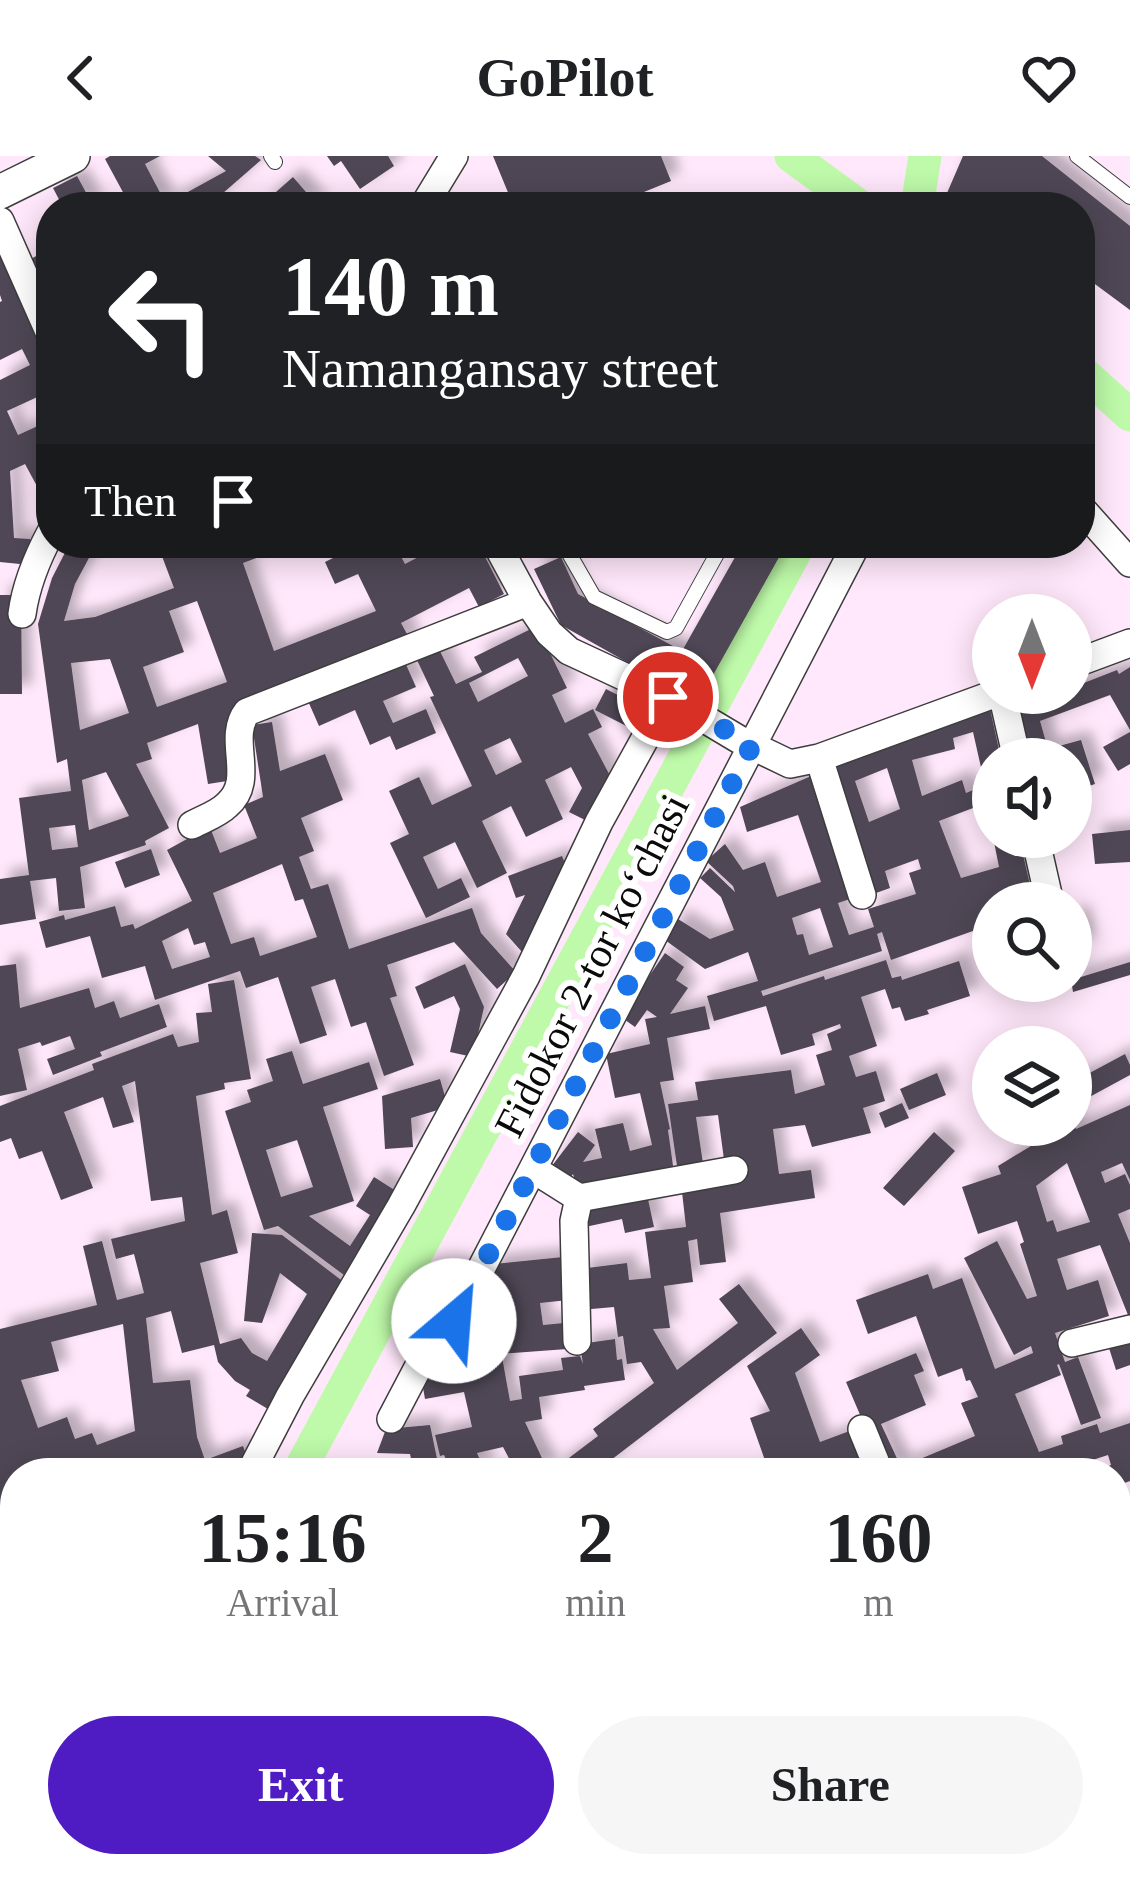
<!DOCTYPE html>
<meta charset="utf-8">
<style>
:root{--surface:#fff;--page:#f6f6f6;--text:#202124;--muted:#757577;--accent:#4f1bc2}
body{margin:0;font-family:Georgia,serif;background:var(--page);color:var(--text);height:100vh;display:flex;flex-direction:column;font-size:45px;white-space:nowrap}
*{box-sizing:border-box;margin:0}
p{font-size:39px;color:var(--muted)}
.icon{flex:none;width:66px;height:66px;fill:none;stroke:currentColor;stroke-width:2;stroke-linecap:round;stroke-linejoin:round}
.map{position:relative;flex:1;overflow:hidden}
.side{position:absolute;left:0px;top:1302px;width:1131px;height:420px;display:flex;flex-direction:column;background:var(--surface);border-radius:48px 48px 0 0;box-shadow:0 6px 30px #0003}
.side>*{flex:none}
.top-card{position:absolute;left:36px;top:36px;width:1059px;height:366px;border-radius:48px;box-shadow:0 6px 30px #0003;background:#202124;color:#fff;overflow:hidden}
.needle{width:78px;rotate:180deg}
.fabs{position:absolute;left:972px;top:438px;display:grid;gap:24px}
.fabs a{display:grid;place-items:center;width:120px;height:120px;border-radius:50%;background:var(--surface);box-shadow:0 6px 30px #0003;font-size:60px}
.pin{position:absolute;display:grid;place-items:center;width:102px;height:102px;color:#fff;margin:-51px;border:6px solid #fff;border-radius:50%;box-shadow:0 3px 12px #0007}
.me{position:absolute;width:132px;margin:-66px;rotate:27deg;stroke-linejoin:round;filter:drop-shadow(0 0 9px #0008)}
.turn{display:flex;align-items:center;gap:42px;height:252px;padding:0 48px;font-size:54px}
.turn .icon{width:156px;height:156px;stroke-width:2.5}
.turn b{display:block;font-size:84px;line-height:102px}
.then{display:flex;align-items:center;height:114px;padding:0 48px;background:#0003;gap:24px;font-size:45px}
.eta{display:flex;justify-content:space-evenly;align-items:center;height:204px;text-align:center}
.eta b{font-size:72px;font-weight:700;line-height:84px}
.button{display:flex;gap:24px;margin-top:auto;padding:24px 48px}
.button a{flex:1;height:138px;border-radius:72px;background:var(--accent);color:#fff;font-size:48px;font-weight:700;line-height:138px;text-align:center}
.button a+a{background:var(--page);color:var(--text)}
header{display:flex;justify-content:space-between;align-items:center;height:156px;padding:0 48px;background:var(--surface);font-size:54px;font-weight:700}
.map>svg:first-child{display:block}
</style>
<header><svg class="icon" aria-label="back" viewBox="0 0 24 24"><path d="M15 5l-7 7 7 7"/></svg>GoPilot<svg class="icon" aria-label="heart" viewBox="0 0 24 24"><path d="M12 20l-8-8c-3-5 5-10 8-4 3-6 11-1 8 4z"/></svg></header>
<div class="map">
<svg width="1130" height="1722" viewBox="0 0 1130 1722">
<defs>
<filter id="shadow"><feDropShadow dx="10" dy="-10" stdDeviation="6" flood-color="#0004"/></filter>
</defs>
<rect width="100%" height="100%" fill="#ffe8fb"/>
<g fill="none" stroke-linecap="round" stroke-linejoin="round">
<path stroke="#befaa9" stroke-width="33" d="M791 0 861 51
M917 51 925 0
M1080 214 1130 259
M298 1317 800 387
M29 1722 38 1707"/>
</g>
<path fill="#504654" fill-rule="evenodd" filter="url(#shadow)" d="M110 0H160L145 8 166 48 226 15 208 0H255L261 4 207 51H131L105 3Z
M327 0H388L394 10 360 33 341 5 334 10Z
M493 0H661L671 25 607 51H514Z
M963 0H1042L1130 70V154L1080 117V51H941Z
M77 20 94 51H63L53 32Z
M293 21 319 51H259Z
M0 80 51 196V246L46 237 7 255 18 279 51 264V356L25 308 10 315 14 382 30 383V409L0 406V224L30 209 22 193 0 204V146L2 145 0 139Z
M51 92V149L27 105Z
M70 387H97L75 428 64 465 95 461 174 432 157 387H189L193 399 226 387H297L243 407 274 495 376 455 358 418 335 428 325 406 335 401 329 387H394L405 408 445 387H478L504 438 479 451 469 432 401 467 412 487 229 557 240 623 208 628 198 568 147 587 152 603 136 608 169 672 145 685 146 689 80 711 85 752 59 755 56 722 30 725 36 763 0 769V723L29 719 19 642 71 635 67 603 57 607 38 468 52 422ZM197 445 227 526 157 551 143 511 184 496 169 455ZM110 503 129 557 80 574 71 507ZM106 616 129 660 89 674 82 624ZM75 669 78 691 52 694 49 672Z
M743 387H787L698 546 561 469 534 413 561 401 578 438 682 495Z
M0 439H21L22 538H0Z
M537 470 567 532 552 539 565 567 593 553 602 571 588 578 616 631 595 669 569 656 582 632 571 611 545 624 563 663 526 681 511 650 482 665 507 717 477 732 455 686 423 701 438 733 461 722 470 741 426 762 390 687 409 678 389 635 419 621 432 649 472 630 430 541 434 540 416 502 438 491 456 528 482 516 474 501ZM518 502 528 520 478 546 469 527ZM510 582 522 606 496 619 484 594Z
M404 504 416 531 383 545 393 567 426 553 436 577 396 594 390 580 370 589 355 554 319 570 308 545Z
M1130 511V574L1110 539 1040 565 1048 593 1081 584 1095 628 1071 636V603H1025L1010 546 1033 537H1071V532L1117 514 1119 518Z
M606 533 655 558 644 579 595 554Z
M989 548 1001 603H993V671H991L986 647 939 665 961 722 999 711 993 681H1019L1030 729 1034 728 1040 747H993V786L987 770 891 804 882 776 877 778 882 795 761 835 763 840 824 820 825 824 886 804 892 822 901 820 902 824 959 805 970 840 927 854 929 858 905 865 900 851 892 853 885 833 861 841 877 890 849 900 856 921 876 915 885 945 863 952 871 977 812 991 805 969 773 973 779 1018 811 1014 815 1042 720 1057 726 1106 700 1109 697 1083 688 1085 693 1126 664 1130 670 1172 653 1173 677 1214 738 1167 719 1143 739 1128 777 1177 594 1317H549L598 1280 593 1273 654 1227 641 1206 627 1208 623 1180 618 1181 614 1151 580 1154 579 1113 627 1107 629 1124 651 1122 645 1076 686 1071 681 1027 725 1011 718 959 696 961 704 1014 678 1017 668 948 698 944 695 926 791 914 795 938 825 929 816 899 832 894 827 878 841 872 840 868 812 878 815 889 781 899 766 850 714 865 707 840 758 825 748 796 705 813 665 784 678 763 710 783 734 774 721 741 700 722 710 712 735 736 733 730 706 705 725 688 743 714 765 706 777 741 821 726 798 659 747 676 740 651 818 617 859 740 838 747 849 779 874 771 868 753 916 738 909 717 921 713 918 703 885 715 890 732 865 741 825 609ZM973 576 985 629 966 637 962 624 922 640 912 604 955 593 953 582ZM887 612 900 653 869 666 855 625ZM820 752 833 791 809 799 803 778 797 779 792 762Z
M272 566 280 615 325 598 343 644 301 662 314 695 299 701 311 733 328 728 349 793 472 752 481 777 516 816 497 833 454 786 387 809 397 840 390 842 414 909 384 920 366 866 351 871 335 823 311 831 327 879 300 888 278 821 246 832 240 815 155 844 145 810 102 822 90 780 46 792 39 766 64 759 65 764 115 750 121 771 133 768 135 773 192 745 167 694 187 683 211 674 220 697 257 682 244 649 263 641 252 569ZM282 708 295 745 303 743 317 781 260 800 254 781 231 788 213 737ZM188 772 194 789 205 786 210 801 172 813 162 785Z
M1130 576V608L1118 615 1103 591Z
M1130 674V706L1095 708 1092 678Z
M151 693 160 719 125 732 115 706Z
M562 700 571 722 530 805 506 778 525 739 516 742 508 720Z
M1079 759 1086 790 1071 793V761Z
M665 797 684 811 676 824 688 832 670 858 705 850 710 873 667 882 674 924 660 926 670 973 668 974 674 1017 579 1041 573 1018 569 1024 551 1011 578 976 595 989 583 1006 602 1002 595 973 623 967 630 995 652 989 640 937 615 942 606 898 650 888 645 863 657 861 647 854 635 871 621 861Z
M1130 806V819L1073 836 1071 824Z
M16 808 20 852 89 832 95 852 114 845 120 862 159 848 167 871 100 896 102 900 53 919 47 903 75 893 70 880 42 890 40 886 18 893 27 934 0 940V810Z
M465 808 484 851 473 901 450 896 460 853 454 840 424 853 415 831Z
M234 824 251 923 224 927 225 933 196 940 212 1059 227 1054 238 1097 200 1107 220 1188 241 1182 252 1197 267 1205 307 1138 280 1117 262 1167 244 1165 252 1077 282 1079 349 1130 273 1256 246 1240 250 1234 235 1225 218 1206 214 1189 182 1197 171 1155 146 1162 153 1227 190 1224 197 1281 205 1304 243 1290 248 1304 239 1317H142L137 1304 106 1315 107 1317H75L73 1313 60 1317H15V1345L0 1350V1173L97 1149 83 1090 102 1085 117 1144 144 1137 134 1098 116 1103 111 1083 185 1065 182 1041 151 1045 135 925 122 930 134 966 113 972 103 941 64 956 93 1032 61 1044 42 995 19 1003 11 982 0 986V950L94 914 92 908 173 878 178 891 199 886 196 857 212 856 208 828ZM123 1168 135 1275 97 1289 92 1277 75 1283 67 1261 38 1272 21 1224 59 1215 51 1186Z
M292 895 303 928 369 906 378 933 323 951 354 1045 309 1060 350 1090 370 1059 356 1050 374 1021 404 1040 352 1125 278 1070 264 1074 225 955 251 946 247 934 273 925 266 903ZM297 984 313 1031 281 1041 266 994Z
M1125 898 1130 909V919L1071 951V927Z
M937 917 946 939 909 954 900 933Z
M440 923 448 951 411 962 413 991 385 993 382 940Z
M902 947 909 962 885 972 879 957Z
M1130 949V1024L1122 1007 1101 1016 1105 1027 1125 1018 1130 1029V1053L1118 1058 1130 1087V1164L1100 1089 1057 1103 1067 1134 1098 1124 1109 1160 1055 1177 1065 1206 1078 1201 1101 1262 1081 1269 1059 1208 1057 1209 1061 1219 1015 1238 1039 1296 1063 1288 1061 1280 1097 1268 1100 1277 1130 1267V1325L1116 1330V1317H1091L1111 1309 1108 1299 1071 1311 1073 1317H970L968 1308 947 1317H885L846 1226 916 1197 924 1215 914 1219 926 1249 881 1268 901 1311 975 1280 961 1247 978 1241 970 1224 966 1225 962 1212 938 1221 916 1160 868 1178 856 1144 928 1118 933 1133 962 1122 995 1213 1033 1197 1031 1190 1014 1199 964 1102 997 1085 1027 1143 1037 1140 1020 1088 1024 1086 1017 1065 978 1078 962 1031 1001 1018 998 1010 1049 979 1044 969H1074L1076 973ZM1067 1007 1090 1066 1057 1076 1053 1064 1047 1066 1036 1030Z
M934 976 955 995 904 1050 883 1032Z
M646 1034 654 1071 625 1077 622 1063 585 1071 581 1051Z
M563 1101 568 1144 540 1147 543 1169 564 1167 567 1193 457 1201 455 1180 502 1176 499 1147 472 1149 494 1108Z
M801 1172 820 1199 795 1217 820 1286 855 1273 871 1317H749L767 1310 750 1262 770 1255 747 1210Z
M615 1183 617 1204 622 1203 625 1224 584 1230 585 1234 539 1241 542 1263 525 1266 549 1317H494L512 1308 503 1291 477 1297 486 1317H452L444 1299 440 1300 435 1279 472 1271 464 1236 425 1243 420 1214 502 1201 510 1245 522 1243 519 1220 563 1214 561 1202 580 1200 583 1208 580 1188Z
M1130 1186V1209L1116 1214 1109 1192Z
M430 1269 440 1317H414L410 1298 377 1297 386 1273Z
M1123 1358 1130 1373V1425L1116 1431V1361Z
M12 1404 15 1427 5 1430 13 1453 0 1457V1408Z
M15 1578V1632L0 1614V1583Z
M1130 1630V1722H1111L1108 1707H1116V1633Z
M92 1707H97L102 1722H64L69 1716Z
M131 1707H169L175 1722H137Z
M269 1707H328L312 1716 314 1720 311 1722H267L263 1710Z
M382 1707H406L410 1717 435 1707H461L468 1722H434L433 1720 388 1722Z
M469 1707H502L506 1719 499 1722H475Z
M663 1707H823L832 1722H769L765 1716 754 1722H637Z
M998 1707H1060L1061 1711 1077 1707 1082 1722H1009Z"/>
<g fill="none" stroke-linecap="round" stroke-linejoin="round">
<defs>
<path id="service" d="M271 0 275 6
M1077 0 1130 41
M563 387 594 441 667 476 676 472 723 387"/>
<path id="minor" d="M423 51 454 0
M0 65 51 180
M1080 351 1130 407
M496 387 528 446 549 477 569 495 668 541 740 584 790 608 819 602 997 537
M22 458C26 429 37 402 51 376
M1071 509 1130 487
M1002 537 1017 603
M819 602 862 739
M192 669C203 663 218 658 227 649 257 624 226 583 247 556L528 446
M1035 681 1050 747
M533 1013 579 1042 734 1014
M577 1185 574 1065 579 1042
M1072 1187 1130 1173
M391 1263 421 1206 454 1165 857 387
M862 1273 880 1317
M250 1317 290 1240 401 1050 526 820 599 666 668 541
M1116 1438 1130 1432
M0 1676 15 1659
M516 1707 523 1722
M989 1707 996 1722
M231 1722 260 1707
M602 1722 634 1707"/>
<path id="tertiary" d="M0 36 73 0"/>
</defs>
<use href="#service" stroke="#3d3d3d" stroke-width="16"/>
<use href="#minor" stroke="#3d3d3d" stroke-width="30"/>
<use href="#tertiary" stroke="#3d3d3d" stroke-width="36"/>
<use href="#service" stroke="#fff" stroke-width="14"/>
<use href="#minor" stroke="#fff" stroke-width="27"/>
<use href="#tertiary" stroke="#fff" stroke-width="33"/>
</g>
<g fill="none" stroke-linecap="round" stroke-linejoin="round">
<path stroke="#1a73e8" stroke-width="21" stroke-dasharray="0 37.8" d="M454 1165 752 589 668 541"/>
</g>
<g text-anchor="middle" stroke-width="12" stroke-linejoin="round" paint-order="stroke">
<g font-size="42" fill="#0a0a0a" stroke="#fff">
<text transform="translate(591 809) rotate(-63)" y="15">Fidokor 2-tor koʻchasi</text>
</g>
</g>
</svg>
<div class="fabs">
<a><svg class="needle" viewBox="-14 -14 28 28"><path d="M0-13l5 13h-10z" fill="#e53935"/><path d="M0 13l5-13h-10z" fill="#757577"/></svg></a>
<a><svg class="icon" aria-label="sound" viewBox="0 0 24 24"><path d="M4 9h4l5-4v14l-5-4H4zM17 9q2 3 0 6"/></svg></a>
<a><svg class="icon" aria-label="search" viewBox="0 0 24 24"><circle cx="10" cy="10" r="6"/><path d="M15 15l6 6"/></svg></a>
<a><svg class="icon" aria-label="layers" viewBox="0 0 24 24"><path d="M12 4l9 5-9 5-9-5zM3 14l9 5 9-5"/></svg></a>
</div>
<div class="pin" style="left:668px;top:541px;background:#d93025"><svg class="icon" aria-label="arrive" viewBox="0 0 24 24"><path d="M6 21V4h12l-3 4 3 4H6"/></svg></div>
<svg class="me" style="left:454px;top:1165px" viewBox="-20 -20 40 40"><circle r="19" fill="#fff"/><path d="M0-13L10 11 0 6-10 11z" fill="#1a73e8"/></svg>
<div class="top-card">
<div class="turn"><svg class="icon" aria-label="left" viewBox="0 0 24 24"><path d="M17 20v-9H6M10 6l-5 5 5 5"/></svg><div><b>140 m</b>Namangansay street</div></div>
<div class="then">Then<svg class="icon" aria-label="arrive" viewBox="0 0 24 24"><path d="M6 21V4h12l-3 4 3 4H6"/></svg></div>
</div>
<section class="side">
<div class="eta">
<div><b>15:16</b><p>Arrival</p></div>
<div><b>2</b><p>min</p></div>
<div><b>160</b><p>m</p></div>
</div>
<div class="button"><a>Exit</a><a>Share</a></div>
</section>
</div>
